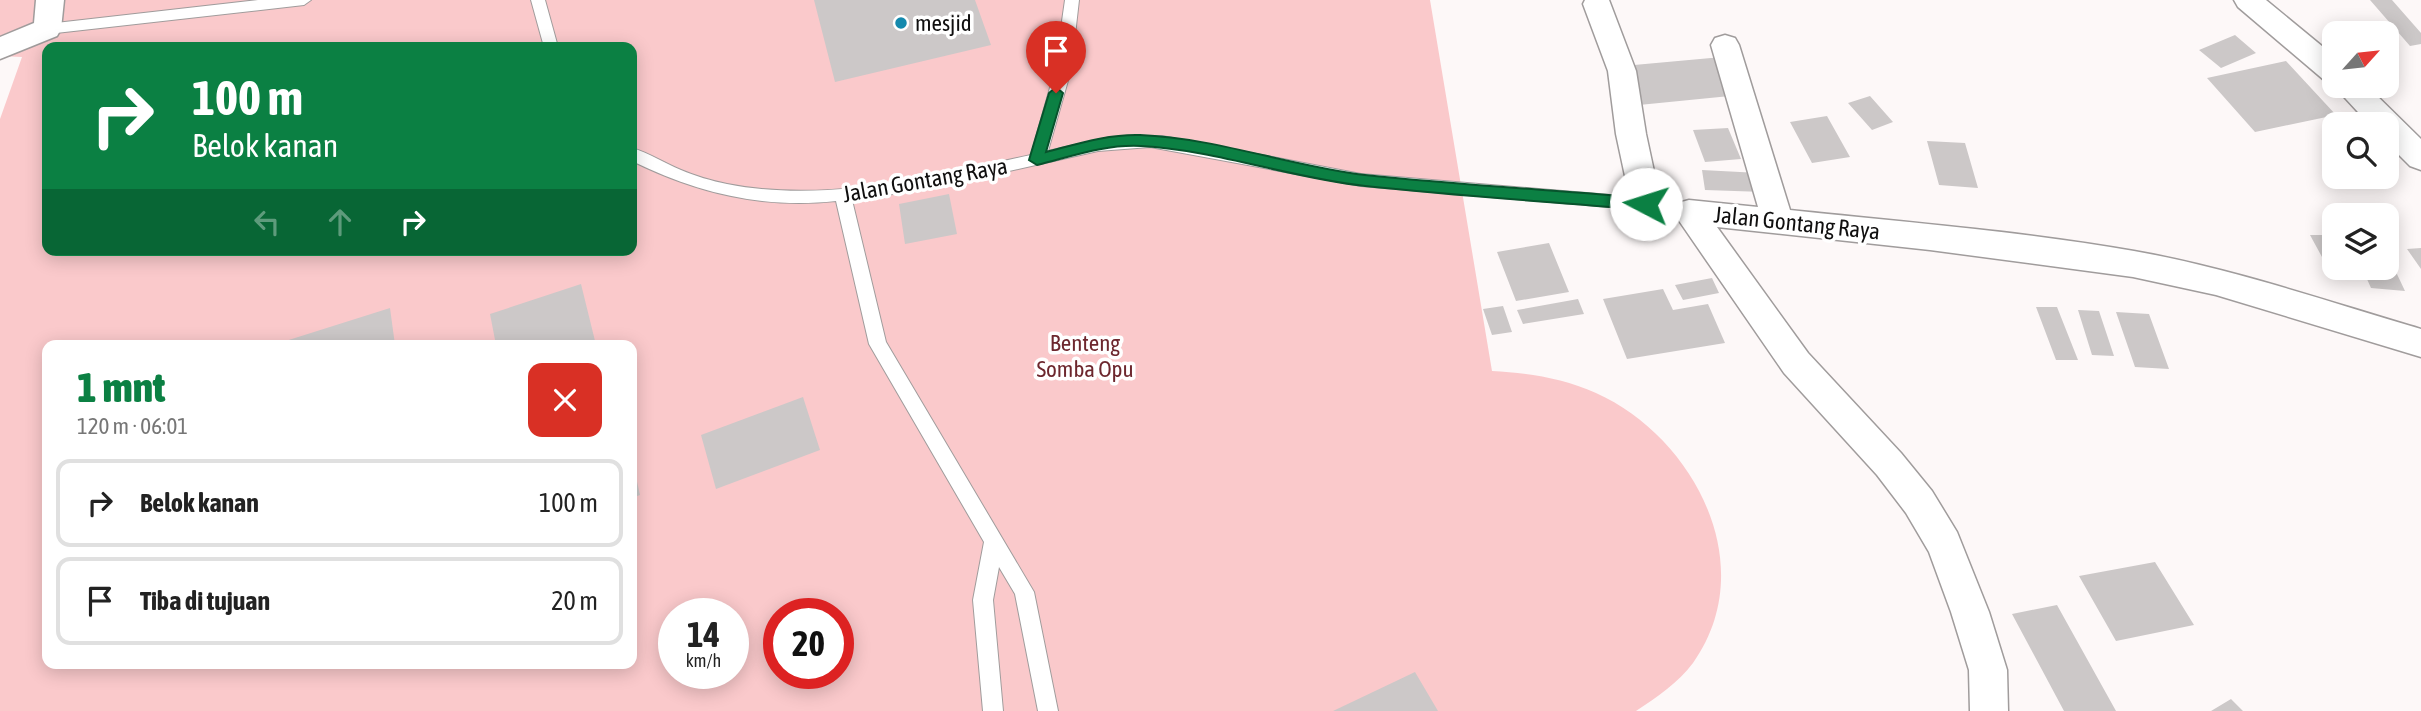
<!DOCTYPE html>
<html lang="id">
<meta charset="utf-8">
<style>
:root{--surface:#fff;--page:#f2f2f2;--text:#222;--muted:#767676;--line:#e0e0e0;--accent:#0b8043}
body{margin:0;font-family:"Asap Condensed",sans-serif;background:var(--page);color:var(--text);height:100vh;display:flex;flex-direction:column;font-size:26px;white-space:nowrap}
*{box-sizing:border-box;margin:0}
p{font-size:23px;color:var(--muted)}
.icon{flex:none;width:38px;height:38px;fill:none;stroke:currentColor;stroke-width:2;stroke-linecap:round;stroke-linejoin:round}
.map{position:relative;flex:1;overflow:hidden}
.side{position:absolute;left:42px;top:340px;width:595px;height:329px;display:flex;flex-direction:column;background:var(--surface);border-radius:14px;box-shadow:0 4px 18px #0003}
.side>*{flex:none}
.banner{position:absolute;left:42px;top:42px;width:595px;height:214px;border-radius:14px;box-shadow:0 4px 18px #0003;background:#0b8043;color:#fff;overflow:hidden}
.needle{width:46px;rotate:63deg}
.tools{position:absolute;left:2322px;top:21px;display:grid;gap:14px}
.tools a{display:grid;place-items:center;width:77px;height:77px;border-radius:14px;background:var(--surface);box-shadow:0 4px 18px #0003;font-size:35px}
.speed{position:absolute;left:658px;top:598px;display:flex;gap:14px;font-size:35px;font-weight:700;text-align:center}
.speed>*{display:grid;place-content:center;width:91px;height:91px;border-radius:50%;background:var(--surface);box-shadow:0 4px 18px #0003;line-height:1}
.speed small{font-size:18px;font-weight:400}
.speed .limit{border:10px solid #d22;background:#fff;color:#111}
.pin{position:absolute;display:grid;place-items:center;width:60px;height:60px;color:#fff;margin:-72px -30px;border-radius:50% 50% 50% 0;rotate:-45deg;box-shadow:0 0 7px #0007}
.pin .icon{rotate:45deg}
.me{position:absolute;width:77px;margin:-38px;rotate:275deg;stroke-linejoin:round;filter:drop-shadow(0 0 5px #0008)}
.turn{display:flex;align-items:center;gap:24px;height:147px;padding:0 35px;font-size:32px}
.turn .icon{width:91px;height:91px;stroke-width:2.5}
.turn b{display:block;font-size:49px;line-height:60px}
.lanes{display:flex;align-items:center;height:66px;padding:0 35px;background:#0003;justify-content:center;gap:35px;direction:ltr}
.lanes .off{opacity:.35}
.round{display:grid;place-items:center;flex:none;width:74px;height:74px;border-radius:14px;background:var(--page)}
.overview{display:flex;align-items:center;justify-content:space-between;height:119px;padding:0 35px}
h1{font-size:42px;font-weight:800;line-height:52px;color:var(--accent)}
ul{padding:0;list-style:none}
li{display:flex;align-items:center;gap:21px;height:88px;margin:0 14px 10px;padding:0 21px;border:4px solid var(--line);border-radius:14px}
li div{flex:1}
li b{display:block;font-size:26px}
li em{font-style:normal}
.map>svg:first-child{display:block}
</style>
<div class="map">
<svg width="2421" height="711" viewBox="0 0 2421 711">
<rect width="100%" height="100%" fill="#fdf8f8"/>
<path fill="#fac9cb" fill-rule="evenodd" d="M0 0H1430L1492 371C1528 373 1562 378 1596 393 1694 437 1762 566 1693 663 1678 683 1657 697 1636 711H0V119L22 57 0 56ZM47 47H632V250H47ZM47 345H632V663H47ZM674 614H733V674H674ZM779 614H838V674H779Z"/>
<path fill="#ccc8c8" d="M814 0H975L991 45 835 82Z
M2370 0H2392L2421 33V44L2410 46Z
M2370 24 2379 33H2337L2334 29Z
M2235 35 2256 53 2221 68 2199 50Z
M1722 57 1740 95 1639 105 1623 66Z
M2286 61 2336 115 2255 132 2207 78Z
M1870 96 1893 122 1872 130 1848 103Z
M1827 116 1850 157 1812 163 1790 122Z
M1728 128 1741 159 1705 162 1693 130Z
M1927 141 1965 143 1978 188 1939 185Z
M1702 170 1759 173 1764 192 1705 190Z
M949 194 957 234 905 244 899 204Z
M2310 235H2334V268H2352L2359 280 2334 279Z
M1549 243 1569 292 1516 301 1497 252Z
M2421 248V269L2407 249Z
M2387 253 2405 291 2371 288 2362 268H2387Z
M1712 278 1719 293 1683 300 1675 285Z
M581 284 596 345H496L490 314Z
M1663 289 1673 310 1708 304 1725 343 1627 359 1603 299Z
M1578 299 1584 314 1523 324 1517 310Z
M1503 306 1512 332 1492 335 1483 309Z
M2036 307H2057L2078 360H2056Z
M390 308 395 345H276V344Z
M2078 310 2099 311 2114 356 2092 355Z
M2116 312 2149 314 2169 369 2135 367Z
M803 397 820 450 716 489 701 435Z
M632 459 640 495 632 498Z
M2155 562 2194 625 2116 641 2079 576Z
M2057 605 2116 711H2064L2012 614Z
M1415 672 1438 711H1333Z
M2231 699 2243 711H2211Z"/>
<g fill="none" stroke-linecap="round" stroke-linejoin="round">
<defs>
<path id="lane" d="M258 0H311L304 5 47 34 40 29 47 24Z
M531 0H545L558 47H544Z
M1065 0H1079L1071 70 1048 151 1110 137 1162 136 1361 174 1646 198 1689 206 1695 207 1697 212 1695 217 1689 218 1646 210 1361 186 1150 147 1098 151 934 188 852 200 886 342 1034 592 1058 711H1038L1015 594 999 567 993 600 1003 711H983L973 600 984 542 869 344 836 201C763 209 697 193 632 161V148C649 153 664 163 681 170 695 176 712 181 727 184 827 204 933 176 1031 155L1055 70Z"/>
<path id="street" d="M36 0H64L61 29 57 36 0 59V37L34 23Z
M1585 0H1609L1636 71 1646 134 1661 204 1657 213 1646 216 1635 213 1631 204 1616 134 1608 71 1583 4Z
M2234 0H2266L2334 56V82L2324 80 2238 7Z
M1725 35 1735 38 1739 45 1790 210C1904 222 2020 231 2134 251 2231 268 2326 301 2421 329V357L2216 295 2133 277 1930 250 1717 227 1808 353 1901 453 1932 491 1957 532 1989 612 2007 670 2008 711H1970L1969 670 1951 612 1929 552 1906 513 1877 475 1784 373 1673 212 1678 203 1689 200 1758 207 1711 45 1715 38Z
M2334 86H2367L2421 139V170L2410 166 2387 143V124H2369Z"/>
</defs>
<use href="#lane" stroke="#a09c9c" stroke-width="2"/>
<use href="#street" stroke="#a09c9c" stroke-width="3"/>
<use href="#lane" fill="#fff" fill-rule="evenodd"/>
<use href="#street" fill="#fff" fill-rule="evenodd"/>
</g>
<path fill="#0b8043" stroke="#07532c" stroke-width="2" d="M1056 87 1063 93 1046 152C1077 144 1108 134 1140 135 1216 138 1290 166 1365 175 1458 185 1553 190 1646 198L1653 204 1646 210C1553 202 1459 196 1365 186 1290 178 1216 150 1141 146 1105 144 1070 157 1037 165L1029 160 1049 93Z"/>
<circle fill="#1489ad" stroke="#fff" stroke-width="2.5" cx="901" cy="23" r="7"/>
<g text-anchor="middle" stroke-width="7" stroke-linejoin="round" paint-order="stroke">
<g font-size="23" fill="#100f0f" stroke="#fff" text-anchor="start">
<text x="915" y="31">mesjid</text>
</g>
<g font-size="23" fill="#100f0f" stroke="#fff">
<text transform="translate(925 180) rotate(-10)" y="8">Jalan Gontang Raya</text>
<text transform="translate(1797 223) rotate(6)" y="8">Jalan Gontang Raya</text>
</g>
<g font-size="23" fill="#6d272e" stroke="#fff">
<text x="1085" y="351">Benteng<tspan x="1085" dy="26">Somba Opu</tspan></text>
</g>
</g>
</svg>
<div class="tools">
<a><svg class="needle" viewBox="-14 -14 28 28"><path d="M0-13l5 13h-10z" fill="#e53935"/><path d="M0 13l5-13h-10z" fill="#767676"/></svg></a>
<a><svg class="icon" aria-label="search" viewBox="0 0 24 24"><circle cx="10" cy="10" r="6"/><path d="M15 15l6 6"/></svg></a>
<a><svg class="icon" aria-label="layers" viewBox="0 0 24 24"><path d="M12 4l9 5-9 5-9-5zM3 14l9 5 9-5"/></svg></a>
</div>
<div class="speed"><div>14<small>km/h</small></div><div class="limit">20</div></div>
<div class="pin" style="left:1056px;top:93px;background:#d93025"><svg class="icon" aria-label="arrive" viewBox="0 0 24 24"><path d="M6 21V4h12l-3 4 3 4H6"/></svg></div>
<svg class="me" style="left:1646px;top:204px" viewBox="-20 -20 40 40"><circle r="19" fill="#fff"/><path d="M0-13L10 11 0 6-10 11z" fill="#0b8043"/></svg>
<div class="banner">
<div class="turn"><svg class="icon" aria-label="right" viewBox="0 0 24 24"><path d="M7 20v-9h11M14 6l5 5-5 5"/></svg><div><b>100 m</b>Belok kanan</div></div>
<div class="lanes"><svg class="icon off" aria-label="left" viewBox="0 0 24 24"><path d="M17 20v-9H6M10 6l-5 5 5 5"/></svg><svg class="icon off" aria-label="ahead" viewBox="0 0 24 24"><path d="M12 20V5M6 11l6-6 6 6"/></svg><svg class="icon" aria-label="right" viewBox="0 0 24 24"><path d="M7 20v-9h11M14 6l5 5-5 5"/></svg></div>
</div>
<section class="side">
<div class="overview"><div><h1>1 mnt</h1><p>120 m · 06:01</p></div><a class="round" style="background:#d93025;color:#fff"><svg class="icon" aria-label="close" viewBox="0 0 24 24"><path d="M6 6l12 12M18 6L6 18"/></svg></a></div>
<ul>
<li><svg class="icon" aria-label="right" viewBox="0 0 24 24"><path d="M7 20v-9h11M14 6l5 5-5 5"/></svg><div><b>Belok kanan</b></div><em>100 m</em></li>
<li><svg class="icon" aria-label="arrive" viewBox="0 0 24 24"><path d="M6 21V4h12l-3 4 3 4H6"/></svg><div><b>Tiba di tujuan</b></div><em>20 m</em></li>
</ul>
</section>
</div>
